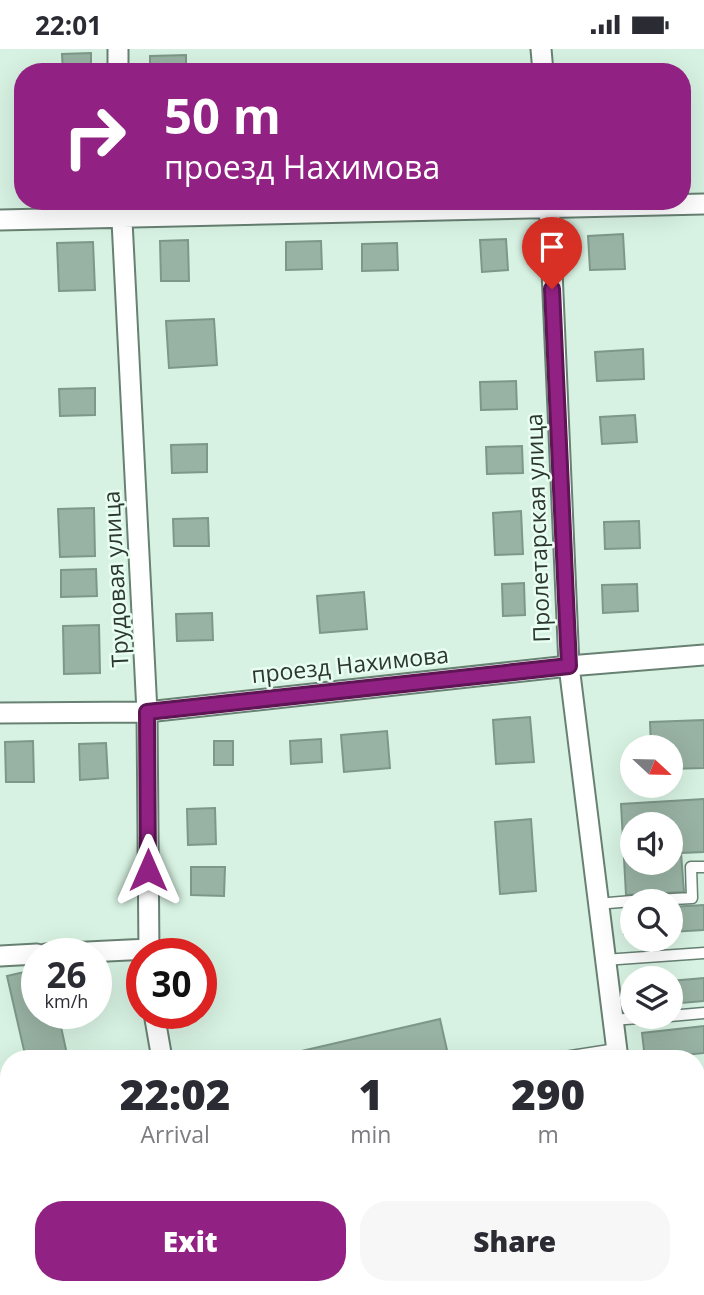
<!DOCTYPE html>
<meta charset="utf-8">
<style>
:root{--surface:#fff;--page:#f7f7f7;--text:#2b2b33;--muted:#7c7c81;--accent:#912182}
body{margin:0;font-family:"Open Sans",sans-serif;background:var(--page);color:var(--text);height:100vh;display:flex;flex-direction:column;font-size:26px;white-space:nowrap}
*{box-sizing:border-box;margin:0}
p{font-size:23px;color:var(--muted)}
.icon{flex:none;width:38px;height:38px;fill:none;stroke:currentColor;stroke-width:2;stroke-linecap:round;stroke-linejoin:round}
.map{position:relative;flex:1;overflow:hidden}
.panel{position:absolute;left:0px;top:1001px;width:705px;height:245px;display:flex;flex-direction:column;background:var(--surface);border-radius:28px 28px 0 0;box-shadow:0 7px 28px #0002}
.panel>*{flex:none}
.hud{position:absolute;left:14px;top:14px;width:677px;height:147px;border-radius:28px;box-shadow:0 7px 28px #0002;background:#912182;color:#fff;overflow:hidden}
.needle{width:46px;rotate:112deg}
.buttons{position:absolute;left:620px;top:686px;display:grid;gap:14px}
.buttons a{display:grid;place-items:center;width:63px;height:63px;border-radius:50%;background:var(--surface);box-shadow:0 7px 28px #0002;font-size:35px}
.speed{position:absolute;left:21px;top:889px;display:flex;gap:14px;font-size:35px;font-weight:700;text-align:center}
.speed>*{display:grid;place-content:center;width:91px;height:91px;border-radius:50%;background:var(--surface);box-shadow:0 7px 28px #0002;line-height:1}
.speed small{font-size:18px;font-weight:400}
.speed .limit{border:10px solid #d22;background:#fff;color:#111}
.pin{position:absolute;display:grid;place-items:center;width:60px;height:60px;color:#fff;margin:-72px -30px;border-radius:50% 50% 50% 0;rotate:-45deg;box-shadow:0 0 7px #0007}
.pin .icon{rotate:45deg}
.me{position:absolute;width:77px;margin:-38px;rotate:0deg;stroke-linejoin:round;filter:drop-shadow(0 0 5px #0008)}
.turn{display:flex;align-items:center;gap:24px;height:147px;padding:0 35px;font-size:32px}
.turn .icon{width:91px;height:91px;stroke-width:2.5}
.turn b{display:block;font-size:49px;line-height:60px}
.eta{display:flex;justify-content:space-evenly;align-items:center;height:119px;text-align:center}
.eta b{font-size:42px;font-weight:800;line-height:49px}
.action{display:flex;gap:14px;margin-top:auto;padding:14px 35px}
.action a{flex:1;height:80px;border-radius:28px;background:var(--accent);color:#fff;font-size:28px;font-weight:800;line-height:80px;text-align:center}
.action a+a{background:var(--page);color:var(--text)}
.status{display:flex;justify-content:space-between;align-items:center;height:49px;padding:0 35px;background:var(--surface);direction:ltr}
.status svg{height:19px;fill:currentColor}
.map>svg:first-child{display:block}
</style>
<div class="status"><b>22:01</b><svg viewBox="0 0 49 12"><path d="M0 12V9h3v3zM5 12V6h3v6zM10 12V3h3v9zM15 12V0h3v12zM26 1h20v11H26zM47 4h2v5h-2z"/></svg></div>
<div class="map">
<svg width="704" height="1246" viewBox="0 0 704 1246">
<rect width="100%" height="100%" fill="#d7f2e2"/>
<path fill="#f8c0eb" d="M0 1180H9V1237H33L36 1246H0Z"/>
<path fill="#98b2a3" stroke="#7d9788" stroke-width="2" fill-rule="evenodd" d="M91 4V23H63L62 5Z
M186 6V23H150V7Z
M623 185 625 220 590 221 588 187Z
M506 190 508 221 482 223 480 191Z
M188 191 189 232H161L160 192Z
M321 192 322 220 286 221V193Z
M93 193 95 241 59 242 57 194Z
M397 194 398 221 362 222V195Z
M214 270 217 316 169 319 166 272Z
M643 300 644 330 597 332 595 303Z
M516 332 517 360 481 361 480 333Z
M95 339V366L60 367 59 340Z
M635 366 637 393 602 395 600 368Z
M207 395V423L172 424 171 396Z
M522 397 523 424 487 425 486 398Z
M94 459 95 507 60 508 58 460Z
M521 462 523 505 495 506 493 464Z
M208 469 209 497H174L173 470Z
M639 472 640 499 605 500 604 473Z
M96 520 97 547 61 548V521Z
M524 534 525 566 503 567 502 535Z
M637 535 638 562 603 564 602 536Z
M364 543 367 580 320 584 317 547Z
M212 564 213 591 177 592 176 565Z
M99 576 100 624 64 625 63 577Z
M530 668 534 713 496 715 493 671Z
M704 671V719L670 720V698H651L650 673Z
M387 682 390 719 344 723 341 686Z
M321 690 322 713 291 715 290 692Z
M33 692 34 733H6L5 693Z
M214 692H233V716H214Z
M106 694 108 729 80 731 79 695Z
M704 750V803L681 804 684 843 626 846 621 755ZM632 775H670V814H632Z
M215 759 216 795 188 796 187 760Z
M531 770 536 842 500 845 495 773Z
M191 818H225L224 847 191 846Z
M704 856V881L670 883V858Z
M623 860H632V885H624Z
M37 920V964H58L68 1010H26L7 927Z
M704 929V952L670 955V932Z
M440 970 449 1010H271V1009Z
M704 977V1004L645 1010 642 984Z
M251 1237H310L312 1246H243L242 1240Z
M310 1237H444L406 1246H312Z"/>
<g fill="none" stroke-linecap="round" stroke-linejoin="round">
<defs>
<path id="service" d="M635 852 692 849 691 818H704
M597 855 632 852
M604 911 704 904
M670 967 704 964
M611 971 654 968
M258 1008 259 1010
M552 1010 616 1000
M0 1078H6
M696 1120 704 1119
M0 1172H9
M128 1246 160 1237"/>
<path id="minor" d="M118 0V23
M541 0 543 23
M121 152 147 663 149 905
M549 152 569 617 618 1010
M0 171 704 155
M0 664 147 663 569 617 704 606
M46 905 149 900
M0 907 37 905
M154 964 162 1010
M213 1237 215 1246
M665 1237 667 1246"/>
</defs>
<use href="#service" stroke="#688173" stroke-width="13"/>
<use href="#minor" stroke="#688173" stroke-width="23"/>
<path stroke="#94a89c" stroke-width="4.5" stroke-dasharray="7 3.5" stroke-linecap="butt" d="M0 1047V1048"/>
<use href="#service" stroke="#fff" stroke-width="10"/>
<use href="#minor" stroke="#fff" stroke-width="19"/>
</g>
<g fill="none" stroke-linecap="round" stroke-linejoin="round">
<defs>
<path id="route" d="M148 821 147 663 569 617 552 240"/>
</defs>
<use href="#route" stroke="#5e1554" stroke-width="18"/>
<use href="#route" stroke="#912182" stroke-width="12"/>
</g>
<g text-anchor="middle" stroke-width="5" stroke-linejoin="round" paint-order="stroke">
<g font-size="23" fill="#2d3731" stroke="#e8fef1">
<text transform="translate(538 479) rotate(-92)" y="8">Пролетарская улица</text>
<text transform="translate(116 530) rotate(-93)" y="8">Трудовая улица</text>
<text transform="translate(350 616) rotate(-6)" y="8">проезд Нахимова</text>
</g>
</g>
</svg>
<div class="buttons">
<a><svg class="needle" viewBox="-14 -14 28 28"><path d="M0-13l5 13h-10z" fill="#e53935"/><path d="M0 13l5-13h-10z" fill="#7c7c81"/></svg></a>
<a><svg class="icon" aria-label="sound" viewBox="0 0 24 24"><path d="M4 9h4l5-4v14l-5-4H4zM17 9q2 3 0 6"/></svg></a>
<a><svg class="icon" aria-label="search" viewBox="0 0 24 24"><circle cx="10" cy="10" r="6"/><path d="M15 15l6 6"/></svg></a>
<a><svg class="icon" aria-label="layers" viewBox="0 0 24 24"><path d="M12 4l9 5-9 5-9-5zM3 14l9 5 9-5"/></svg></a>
</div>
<div class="speed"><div>26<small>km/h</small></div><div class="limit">30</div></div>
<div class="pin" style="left:552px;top:240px;background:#d93025"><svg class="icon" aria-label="arrive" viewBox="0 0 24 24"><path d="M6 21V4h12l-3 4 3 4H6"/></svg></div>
<svg class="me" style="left:148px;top:821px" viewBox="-20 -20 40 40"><path d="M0-17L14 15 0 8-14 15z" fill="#912182" stroke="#fff" stroke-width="4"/></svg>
<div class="hud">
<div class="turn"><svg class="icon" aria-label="right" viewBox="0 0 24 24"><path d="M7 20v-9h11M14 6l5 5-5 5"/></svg><div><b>50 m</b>проезд Нахимова</div></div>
</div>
<section class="panel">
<div class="eta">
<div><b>22:02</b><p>Arrival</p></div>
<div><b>1</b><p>min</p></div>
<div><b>290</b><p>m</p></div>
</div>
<div class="action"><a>Exit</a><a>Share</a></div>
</section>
</div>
